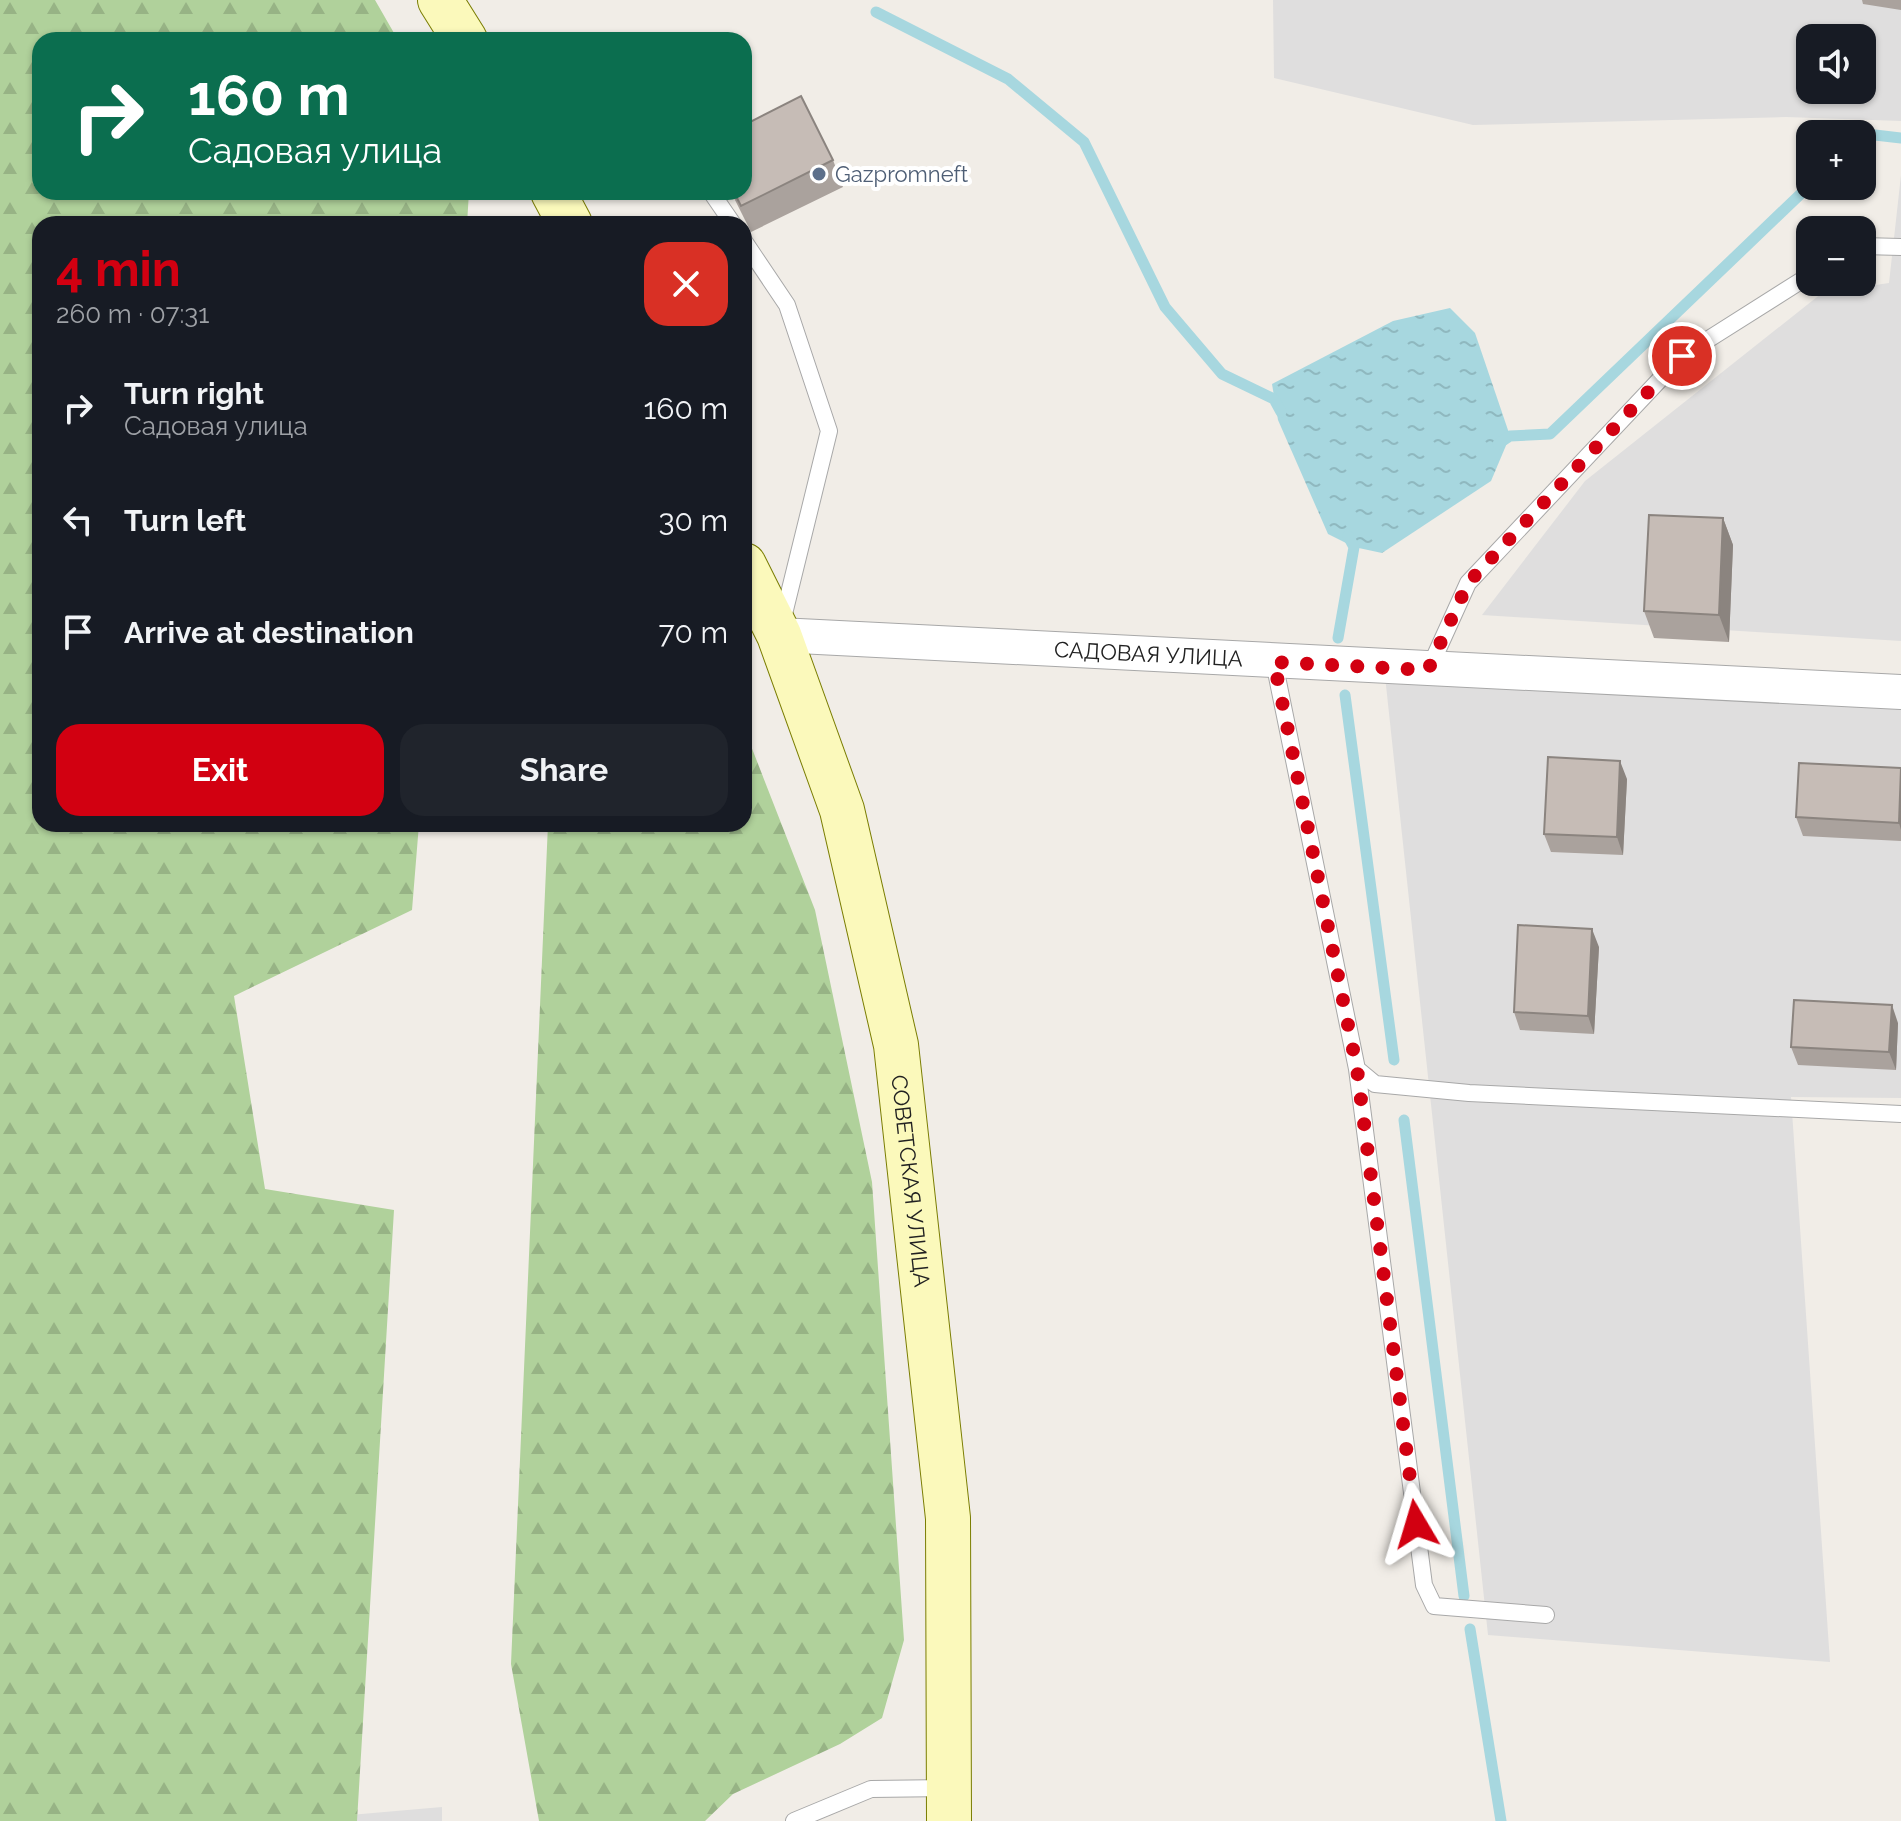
<!DOCTYPE html>
<meta charset="utf-8">
<style>
:root{--surface:#171b24;--page:#20242c;--text:#f1f3f6;--muted:#9ea1a6;--accent:#d20011}
body{margin:0;font-family:Raleway,sans-serif;background:var(--page);color:var(--text);height:100vh;display:flex;flex-direction:column;font-size:30px;white-space:nowrap}
*{box-sizing:border-box;margin:0}
p{font-size:26px;color:var(--muted)}
.icon{flex:none;width:44px;height:44px;fill:none;stroke:currentColor;stroke-width:2;stroke-linecap:round;stroke-linejoin:round}
.map{position:relative;flex:1;overflow:hidden}
.drawer{position:absolute;left:32px;top:216px;width:720px;height:616px;display:flex;flex-direction:column;background:var(--surface);border-radius:24px;box-shadow:0 2px 6px #0004}
.drawer>*{flex:none}
.top-card{position:absolute;left:32px;top:32px;width:720px;height:168px;border-radius:24px;box-shadow:0 2px 6px #0004;background:#0b6e4f;color:#fff;overflow:hidden}
.buttons{position:absolute;left:1796px;top:24px;display:grid;gap:16px}
.buttons a{display:grid;place-items:center;width:80px;height:80px;border-radius:16px;background:var(--surface);box-shadow:0 2px 6px #0004;font-size:40px}
.pin{position:absolute;display:grid;place-items:center;width:68px;height:68px;color:#fff;margin:-34px;border:4px solid #fff;border-radius:50%;box-shadow:0 2px 8px #0007}
.me{position:absolute;width:88px;margin:-44px;rotate:353deg;stroke-linejoin:round;filter:drop-shadow(0 0 6px #0008)}
.turn{display:flex;align-items:center;gap:28px;height:168px;padding:0 24px;font-size:36px}
.turn .icon{width:104px;height:104px;stroke-width:2.5}
.turn b{display:block;font-size:56px;line-height:68px}
.round{display:grid;place-items:center;flex:none;width:84px;height:84px;border-radius:24px;background:var(--page)}
.overview{display:flex;align-items:center;justify-content:space-between;height:136px;padding:0 24px}
h1{font-size:48px;font-weight:700;line-height:60px;color:var(--accent)}
.primary-button{display:flex;gap:16px;margin-top:auto;padding:16px 24px}
.primary-button a{flex:1;height:92px;border-radius:24px;background:var(--accent);color:#fff;font-size:32px;font-weight:700;line-height:92px;text-align:center}
.primary-button a+a{background:var(--page);color:var(--text)}
ul{padding:0;list-style:none}
li{display:flex;align-items:center;gap:24px;height:112px;padding:0 24px}
li div{flex:1}
li b{display:block;font-size:30px}
li em{font-style:normal}
.map>svg:first-child{display:block}
</style>
<div class="map">
<svg width="1901" height="1821" viewBox="0 0 1901 1821">
<defs>
<pattern id="forest-firs" width="22" height="20" patternUnits="userSpaceOnUse" patternTransform="scale(2)"><rect width="22" height="20" fill="#b0d19b"/><path d="M5 1l3.5 6h-7zM16 11l3.5 6h-7z" fill="#97b385"/></pattern>
<pattern id="water-ripples" width="26" height="14" patternUnits="userSpaceOnUse" patternTransform="scale(2)"><rect width="26" height="14" fill="#a7d7df"/><path d="M2 4q2-2 4 0t4 0M15 11q2-2 4 0t4 0" fill="none" stroke="#8fb8bf"/></pattern>
</defs>
<rect width="100%" height="100%" fill="#f1ede7"/>
<path fill="#dfdede" fill-rule="evenodd" d="M1273 0H1901V121L1786 117 1473 125 1274 78ZM1810 38H1862V90H1810Z
M1901 175V641L1482 615 1585 481 1822 293 1889 283Z
M1385 676 1901 705V1098L1791 1097 1830 1662 1488 1635Z
M442 1807V1821H281Z"/>
<path fill="url(#forest-firs)" d="M0 0H375L398 40H40V192H469L467 224H40V824H419L412 910 234 996 265 1189 394 1210 357 1821H0Z
M744 728 815 910 872 1182 904 1640 882 1718 840 1744 733 1794 705 1821H539L511 1664 548 824H744Z"/>
<path fill="url(#water-ripples)" d="M1450 308 1475 333 1510 436 1491 481 1382 553 1354 547 1328 534 1278 420 1272 384 1393 321Z"/>
<g fill="none" stroke-linecap="round" stroke-linejoin="round">
<path stroke="#a7d7df" stroke-width="11" d="M876 12 1008 79 1084 142 1165 307 1222 374 1274 399 1281 412
M1862 145 1875 135 1901 138
M1498 444 1510 436 1550 434 1810 185
M1338 638 1354 547 1348 536
M1345 695 1394 1060
M1404 1120 1464 1596
M1470 1629 1501 1821"/>
<defs>
<path id="lane" d="M711 192 733 224
M744 241 787 305 829 431 782 622
M1862 246 1901 247
M1274 662 1357 1069 1375 1084 1469 1093 1901 1114
M1429 669 1468 583 1682 356 1810 275
M1357 1069 1424 1585 1434 1606 1546 1615
M794 1821 871 1789 948 1788"/>
<g id="street">
<path id="s1" d="M779 635 1901 692"/>
</g>
<g id="secondary">
<path d="M440 0 465 40"/>
<path d="M553 192 570 224"/>
<path id="s2" d="M744 565 779 635 842 810 896 1045 948 1518 949 1821"/>
</g>
</defs>
<use href="#lane" stroke="#a8a8a8" stroke-width="18"/>
<use href="#street" stroke="#a8a8a8" stroke-width="36"/>
<use href="#secondary" stroke="#7a7d02" stroke-width="46"/>
<use href="#lane" stroke="#fff" stroke-width="16"/>
<use href="#street" stroke="#fff" stroke-width="34"/>
<use href="#secondary" stroke="#fbf9bb" stroke-width="44"/>
</g>
<path fill="#aaa29d" d="M1862 0H1901V10L1863 4Z
M833 160 843 187 751 232 731 192H744Z
M1723 518 1733 545 1729 642 1654 638 1644 611Z
M1901 768V841L1803 836 1796 817Z
M1627 779 1623 855 1551 852 1544 834Z
M1599 947 1594 1034 1520 1030 1514 1012Z
M1898 1023 1896 1070 1798 1065 1791 1047Z"/>
<path fill="#8b847f" d="M1723 518 1733 545 1729 642 1719 615Z
M1620 761 1627 779 1623 855 1617 837Z
M1901 776V830L1899 823Z
M1592 929 1599 947 1594 1034 1588 1016Z
M1892 1005 1898 1023 1896 1070 1889 1052Z"/>
<path fill="#c6bcb6" stroke="#8b847f" stroke-width="2" d="M801 96 833 160 741 206 734 192H744V125Z
M1649 515 1723 518 1719 615 1644 611Z
M1548 757 1620 761 1617 837 1544 834Z
M1799 763 1901 768 1899 823 1796 817Z
M1518 925 1592 929 1588 1016 1514 1012Z
M1794 1000 1892 1005 1889 1052 1791 1047Z"/>
<g fill="none" stroke-linecap="round" stroke-linejoin="round">
<path stroke="#d20011" stroke-width="14" stroke-dasharray="0 25.2" d="M1416 1524 1357 1069 1274 662 1428 670 1468 583 1682 356"/>
</g>
<circle fill="#5c6f8a" stroke="#fff" stroke-width="3" cx="819" cy="174" r="8"/>
<g text-anchor="middle" stroke-width="8" stroke-linejoin="round" paint-order="stroke">
<g font-size="22" fill="#4e5e75" stroke="#fff" text-anchor="start">
<text x="835" y="182">Gazpromneft</text>
</g>
<g font-size="22" fill="#212121" stroke="#fff">
<text dy="8" stroke="none"><textPath href="#s1" startOffset="370">САДОВАЯ УЛИЦА</textPath></text>
<text dy="8" stroke="none"><textPath href="#s2" startOffset="642">СОВЕТСКАЯ УЛИЦА</textPath></text>
</g>
</g>
</svg>
<div class="buttons">
<a><svg class="icon" aria-label="sound" viewBox="0 0 24 24"><path d="M4 9h4l5-4v14l-5-4H4zM17 9q2 3 0 6"/></svg></a>
<a>+</a>
<a>−</a>
</div>
<div class="pin" style="left:1682px;top:356px;background:#d93025"><svg class="icon" aria-label="arrive" viewBox="0 0 24 24"><path d="M6 21V4h12l-3 4 3 4H6"/></svg></div>
<svg class="me" style="left:1416px;top:1524px" viewBox="-20 -20 40 40"><path d="M0-17L14 15 0 8-14 15z" fill="#d20011" stroke="#fff" stroke-width="4"/></svg>
<div class="top-card">
<div class="turn"><svg class="icon" aria-label="right" viewBox="0 0 24 24"><path d="M7 20v-9h11M14 6l5 5-5 5"/></svg><div><b>160 m</b>Садовая улица</div></div>
</div>
<section class="drawer">
<div class="overview"><div><h1>4 min</h1><p>260 m · 07:31</p></div><a class="round" style="background:#d93025;color:#fff"><svg class="icon" aria-label="close" viewBox="0 0 24 24"><path d="M6 6l12 12M18 6L6 18"/></svg></a></div>
<ul>
<li><svg class="icon" aria-label="right" viewBox="0 0 24 24"><path d="M7 20v-9h11M14 6l5 5-5 5"/></svg><div><b>Turn right</b><p>Садовая улица</p></div><em>160 m</em></li>
<li><svg class="icon" aria-label="left" viewBox="0 0 24 24"><path d="M17 20v-9H6M10 6l-5 5 5 5"/></svg><div><b>Turn left</b></div><em>30 m</em></li>
<li><svg class="icon" aria-label="arrive" viewBox="0 0 24 24"><path d="M6 21V4h12l-3 4 3 4H6"/></svg><div><b>Arrive at destination</b></div><em>70 m</em></li>
</ul>
<div class="primary-button"><a>Exit</a><a>Share</a></div>
</section>
</div>
